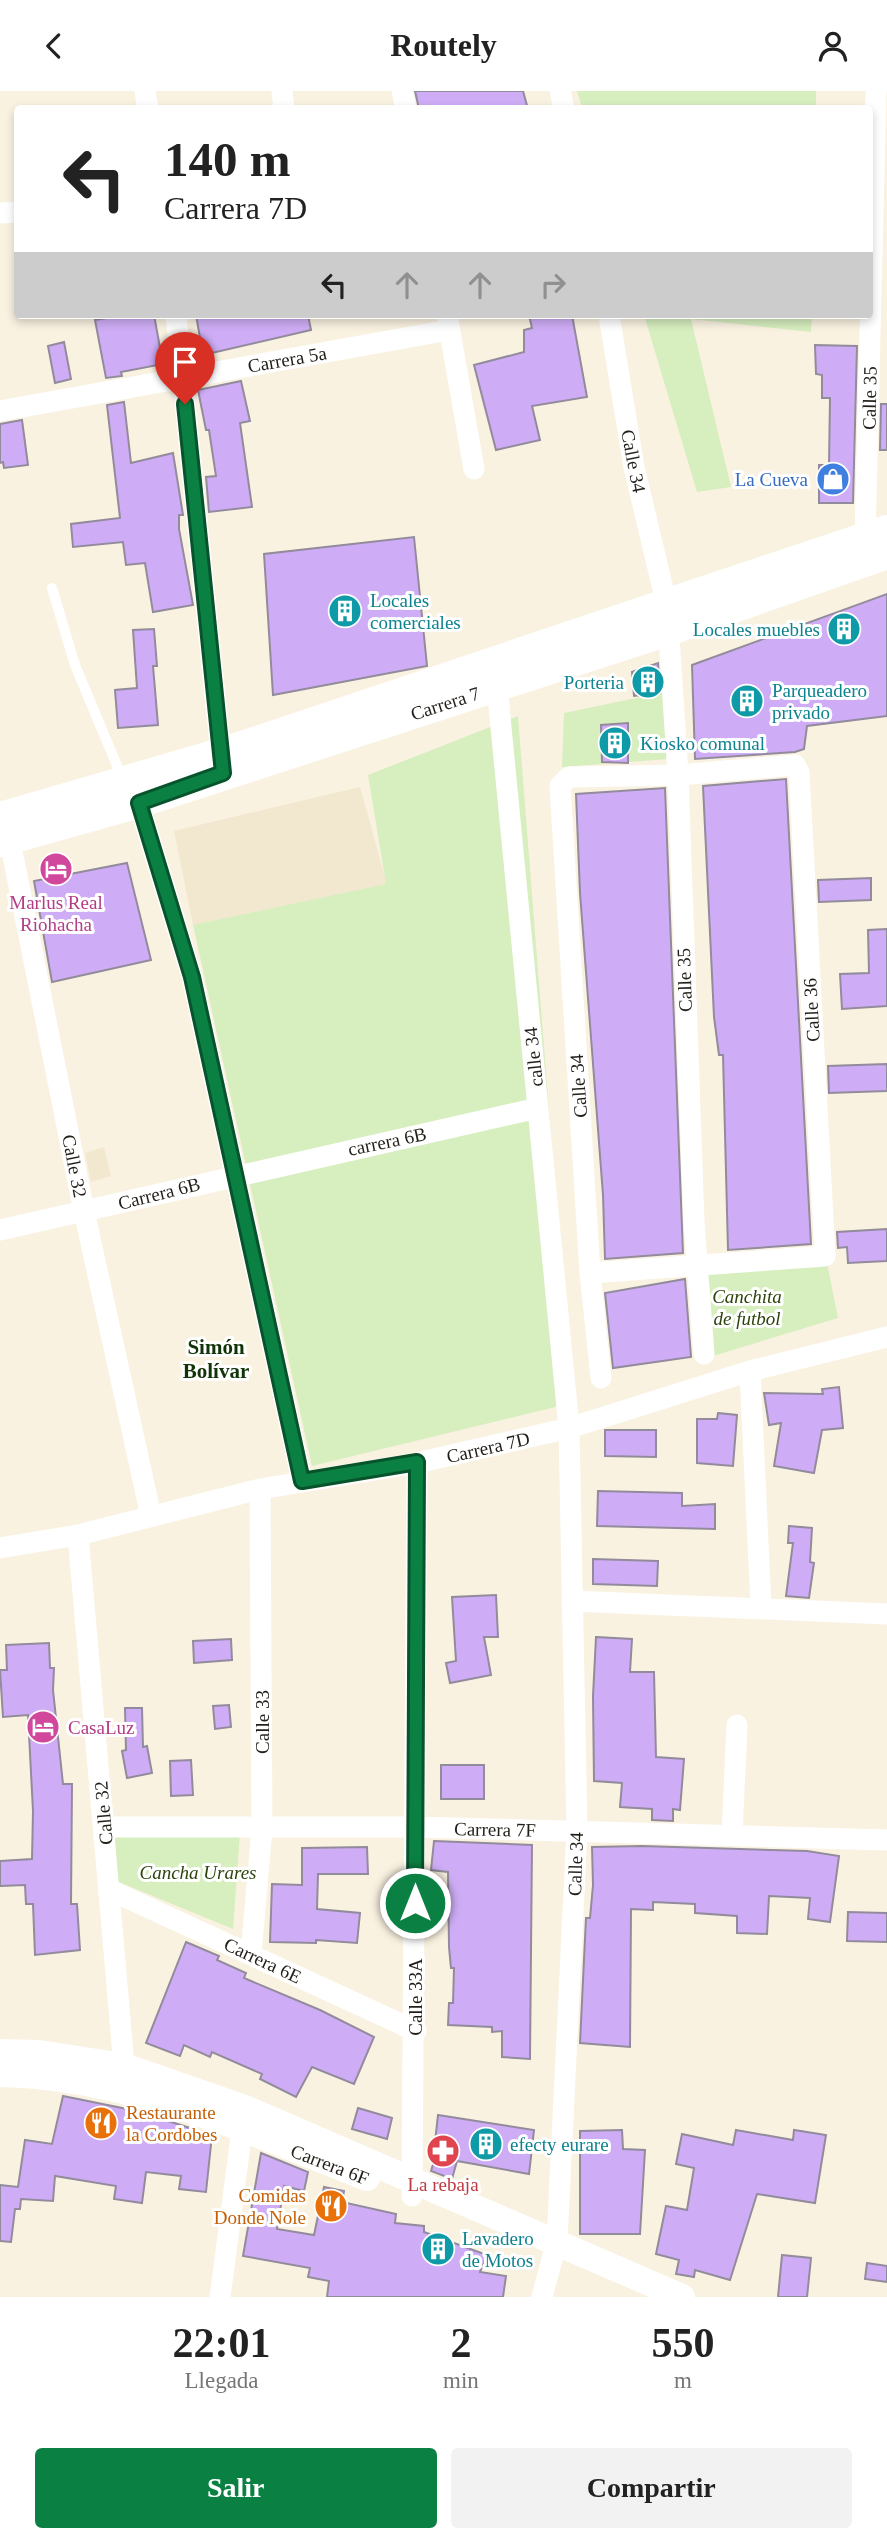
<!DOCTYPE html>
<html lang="es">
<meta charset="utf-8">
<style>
:root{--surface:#fff;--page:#f2f2f2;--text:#222;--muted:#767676;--accent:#0b8043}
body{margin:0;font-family:Georgia,serif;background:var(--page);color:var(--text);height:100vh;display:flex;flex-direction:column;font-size:26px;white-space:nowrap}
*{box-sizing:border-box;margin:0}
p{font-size:23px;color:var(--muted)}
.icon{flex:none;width:38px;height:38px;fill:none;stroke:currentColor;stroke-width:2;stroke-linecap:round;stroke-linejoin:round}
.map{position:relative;height:2206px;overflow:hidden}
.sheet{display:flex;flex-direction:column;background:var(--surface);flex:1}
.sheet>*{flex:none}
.banner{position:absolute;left:14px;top:14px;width:859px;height:214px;border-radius:7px;box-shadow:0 4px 10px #0003;background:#fff;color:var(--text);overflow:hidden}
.pin{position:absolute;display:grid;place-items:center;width:60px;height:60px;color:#fff;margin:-72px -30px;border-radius:50% 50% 50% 0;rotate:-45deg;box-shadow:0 0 7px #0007}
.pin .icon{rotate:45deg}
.me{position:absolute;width:77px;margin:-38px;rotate:0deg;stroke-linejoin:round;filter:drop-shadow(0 0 5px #0008)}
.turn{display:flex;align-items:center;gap:24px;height:147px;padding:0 35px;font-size:32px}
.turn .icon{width:91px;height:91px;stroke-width:2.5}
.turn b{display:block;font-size:49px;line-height:60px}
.lanes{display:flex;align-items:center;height:66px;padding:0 35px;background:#0003;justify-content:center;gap:35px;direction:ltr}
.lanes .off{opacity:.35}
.eta{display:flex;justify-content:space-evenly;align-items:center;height:119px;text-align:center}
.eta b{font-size:42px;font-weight:600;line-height:49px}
.primary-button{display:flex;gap:14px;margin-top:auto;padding:14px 35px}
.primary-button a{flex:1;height:80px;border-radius:7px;background:var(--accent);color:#fff;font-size:28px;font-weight:600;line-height:80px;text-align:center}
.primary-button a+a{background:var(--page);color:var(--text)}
header{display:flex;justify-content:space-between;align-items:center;height:91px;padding:0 35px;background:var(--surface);font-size:32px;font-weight:600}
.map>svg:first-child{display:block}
</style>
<header><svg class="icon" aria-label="back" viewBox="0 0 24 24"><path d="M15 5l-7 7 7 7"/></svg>Routely<svg class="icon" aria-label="person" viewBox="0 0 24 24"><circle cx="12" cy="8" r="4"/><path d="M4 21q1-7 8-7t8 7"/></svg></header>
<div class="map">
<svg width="887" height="2206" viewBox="0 0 887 2206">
<rect width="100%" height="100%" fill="#faf2e1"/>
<path fill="#f2e7cf" d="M360 696 387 793 193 834 174 740Z
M104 1056 111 1085 91 1091 85 1062Z"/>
<path fill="#d7eebf" d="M577 0H816V17H582Z
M644 224H812L811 241 691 228 731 396 697 401Z
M665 601 669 668 562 676 564 622Z
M518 625 572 1312 312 1375 193 834 386 793 368 684Z
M827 1172 838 1227 713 1265 707 1180Z
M113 1739 240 1742 233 1838 114 1789Z"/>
<path fill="#cfadf6" stroke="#928b9b" stroke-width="2" d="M415 0H523L528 18H419Z
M124 224H154L163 273 121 281 122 285 106 287 95 229Z
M196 224H308L311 239 203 264Z
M529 224H572L587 306 532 315 540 349 496 359 474 274 524 261V239L532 237Z
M64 251 71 288 55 292 48 255Z
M815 254 857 255 853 412H819V374H829L830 307H822V284L816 283Z
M241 290 250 330 240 332 252 416 209 421 206 386 216 385 209 339H206L198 299Z
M124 311 131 372 173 362 183 424H179V438L193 514 153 521 145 472 126 474 123 451 73 456 71 433 120 427 107 314Z
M881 313H887V359H880Z
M22 329 28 374 4 377 3 371 0 372V333Z
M414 446 427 575 273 604 264 463Z
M887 503V625L807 635 804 658 795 661 695 668 692 574Z
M154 538 157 575H153L158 634 118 637 115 599 137 597 133 539Z
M658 572 660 602 634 605 632 581Z
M628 632V672L602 671 601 634Z
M786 688 811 1153 728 1159 723 964H719L714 926 703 695Z
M665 697 683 1162 605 1168 603 1104 580 802 576 703Z
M127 772 151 869 52 891 34 790Z
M871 787V809L819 811 818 789Z
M887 838V915L842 918 840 883 869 882 868 839Z
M887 973V1000L829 1002 828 975Z
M887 1138V1170L848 1172 847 1156 838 1157 837 1141Z
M685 1188 691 1266 613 1277 605 1202Z
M839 1296 843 1337 822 1339 814 1382 774 1375 781 1332 769 1334 764 1302 823 1303 822 1298Z
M718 1322 737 1324 733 1375 697 1372V1328H717Z
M605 1339H656V1366L605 1365Z
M598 1400 682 1402V1415L715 1413V1438L597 1435Z
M789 1435 812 1437 810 1471 814 1472 809 1507 786 1505 793 1452H788Z
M593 1468 658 1470 657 1495 593 1493Z
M496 1504 498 1546H484L491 1584 450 1592 446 1572 456 1570 452 1506Z
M596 1546 632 1548 630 1581H654L656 1666 684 1668 680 1719 673 1718V1730L652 1729V1718L620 1716 622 1692 594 1690 593 1605Z
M231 1548 232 1569 194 1572 193 1550Z
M49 1552 50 1577H54L53 1599 63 1693H72L71 1813H77L80 1859 35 1864 33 1813H26L25 1794 0 1795V1770L32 1768 33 1720 28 1624 3 1626 0 1579H7L6 1554Z
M229 1614 231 1636 215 1638 213 1615Z
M125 1617H142L143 1656 147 1655 152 1682 127 1687 122 1660 126 1659Z
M191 1669 193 1704 171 1705 170 1670Z
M441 1674H484V1708H441Z
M434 1750 532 1754 530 1968 502 1966V1940L492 1941V1936L448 1934 449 1912H453L454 1877H451L449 1856 448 1781 431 1779Z
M642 1755 807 1760 839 1765 830 1831 808 1828 810 1807 769 1805 767 1843 737 1842V1825L695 1822V1813L653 1811V1819L631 1818 630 1956 580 1952 586 1827H590L593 1794 592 1756Z
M367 1756 368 1783H318L317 1818 360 1822 357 1852 316 1849V1852L270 1851 272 1793 302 1794V1757Z
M848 1821 887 1822V1851L847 1850Z
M186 1851 219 1865 217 1869 246 1882 244 1887 320 1919 374 1946 354 1993 312 1976 296 2006 260 1988 262 1983 212 1961 210 1966 184 1954 180 1965 146 1952Z
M63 2005 137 2020 212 2044 206 2101 179 2098 181 2085 146 2081 142 2112 114 2108 116 2095 55 2085 53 2110 21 2108 20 2118H15L11 2151 0 2150V2094L18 2096 25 2049 52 2053Z
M358 2017 392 2027 387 2048 352 2038Z
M438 2024 534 2039 529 2083 457 2070 452 2088 431 2080 437 2061 434 2060Z
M622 2039 623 2058 645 2059 640 2143H580V2040Z
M736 2039 793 2049 794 2039 826 2044 815 2112 757 2103 730 2189 695 2179 694 2186 676 2183 679 2169 656 2163 666 2115 687 2119 694 2077 676 2073 682 2043 733 2054Z
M261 2062 308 2081 304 2100 284 2095 277 2138 314 2144 324 2096 344 2100 342 2111 396 2123 395 2132 424 2135V2141L487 2164 480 2181 506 2185 503 2206H327L329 2190 308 2186 310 2177 243 2165Z
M782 2164 811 2167 807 2206H778Z
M867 2172 887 2175V2191L865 2188Z"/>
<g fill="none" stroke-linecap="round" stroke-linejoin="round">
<path stroke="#fff" stroke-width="10" d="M52 497 75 574 123 689"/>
<path stroke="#fff" stroke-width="21" d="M145 0 148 18
M282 0 284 18
M402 0 406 18
M560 0 564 18
M0 122 18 121
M176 224 222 673
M447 224 474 378
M609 224 634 376 667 515 678 684 694 1131 704 1263
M0 320 449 239
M865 447 876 0
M497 595 569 1337 577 1740 557 2150 542 2206
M130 701 139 712 192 886 302 1390
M7 735 84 1120 151 1425
M0 1139 538 1017
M590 1182 825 1165 799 681 795 674 678 684 569 686 560 695 590 1182 601 1287
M750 1280 761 1516
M78 1444 124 1975 122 1991
M0 1457 78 1444 260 1398 417 1372 569 1337 750 1280 887 1246
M572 1510 887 1523
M104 1736H415L887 1749
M732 1744 737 1634
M110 1799 416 1940
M251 1864 262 1737 260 1398
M412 2105 417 1372
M220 2206 244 2024"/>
<path stroke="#fff" stroke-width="26" d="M0 1961 39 1962 124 1975 245 2017 682 2206
M0 1983C127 1985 250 2041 367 2087"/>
<path stroke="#fff" stroke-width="30" d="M0 726 221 662 887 439
M0 751 139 712 668 540 887 463"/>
</g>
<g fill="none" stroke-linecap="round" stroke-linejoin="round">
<defs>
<path id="route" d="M185 313 223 682 139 712 192 886 302 1390 417 1371 415 1812"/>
</defs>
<use href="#route" stroke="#07532c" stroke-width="18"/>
<use href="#route" stroke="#0b8043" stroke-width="12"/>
</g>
<defs>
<symbol id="shop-disc" viewBox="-11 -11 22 22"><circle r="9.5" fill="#3f7fe0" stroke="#fff"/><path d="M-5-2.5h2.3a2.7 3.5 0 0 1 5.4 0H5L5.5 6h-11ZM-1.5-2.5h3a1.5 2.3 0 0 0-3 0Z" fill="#fff"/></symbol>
<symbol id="building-disc" viewBox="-11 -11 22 22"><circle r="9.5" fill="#0f9aa8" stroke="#fff"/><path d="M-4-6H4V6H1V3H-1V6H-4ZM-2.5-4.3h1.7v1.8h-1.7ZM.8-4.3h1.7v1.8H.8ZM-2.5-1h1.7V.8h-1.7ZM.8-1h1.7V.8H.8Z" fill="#fff"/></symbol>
<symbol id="hotel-disc" viewBox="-11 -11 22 22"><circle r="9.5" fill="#d1479c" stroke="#fff"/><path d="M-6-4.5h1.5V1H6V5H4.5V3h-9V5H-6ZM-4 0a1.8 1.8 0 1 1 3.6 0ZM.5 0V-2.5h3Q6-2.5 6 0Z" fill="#fff"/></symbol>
<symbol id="restaurant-disc" viewBox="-11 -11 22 22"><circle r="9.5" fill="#e8710a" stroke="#fff"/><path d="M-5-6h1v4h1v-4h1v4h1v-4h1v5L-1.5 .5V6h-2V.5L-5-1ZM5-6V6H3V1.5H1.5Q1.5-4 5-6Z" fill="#fff"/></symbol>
<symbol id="pharmacy-disc" viewBox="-11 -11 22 22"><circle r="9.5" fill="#e0444e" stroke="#fff"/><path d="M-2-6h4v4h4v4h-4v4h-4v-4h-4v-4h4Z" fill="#fff"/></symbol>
</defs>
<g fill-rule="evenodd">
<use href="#shop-disc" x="814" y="369" width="38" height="38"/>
<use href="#building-disc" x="326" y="501" width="38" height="38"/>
<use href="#building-disc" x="825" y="519" width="38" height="38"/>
<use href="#building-disc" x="629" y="572" width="38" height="38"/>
<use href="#building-disc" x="728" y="591" width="38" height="38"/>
<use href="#building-disc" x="596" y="633" width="38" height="38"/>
<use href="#hotel-disc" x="37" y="759" width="38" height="38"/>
<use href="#hotel-disc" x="24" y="1617" width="38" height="38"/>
<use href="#restaurant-disc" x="82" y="2013" width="38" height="38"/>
<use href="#building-disc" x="467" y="2034" width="38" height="38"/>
<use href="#pharmacy-disc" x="424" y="2041" width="38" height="38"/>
<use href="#restaurant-disc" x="312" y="2096" width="38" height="38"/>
<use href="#building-disc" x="419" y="2139" width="38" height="38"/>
</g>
<g text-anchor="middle" stroke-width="6" stroke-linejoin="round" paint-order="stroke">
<g font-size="19" fill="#221f19" stroke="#fff">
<text transform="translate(287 268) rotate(-10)" y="7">Carrera 5a</text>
<text transform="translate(869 307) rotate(-89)" y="7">Calle 35</text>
<text transform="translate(634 370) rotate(79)" y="7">Calle 34</text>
<text transform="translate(445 612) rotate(-18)" y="7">Carrera 7</text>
<text transform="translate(684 889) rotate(-92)" y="7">Calle 35</text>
<text transform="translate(811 919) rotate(-93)" y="7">Calle 36</text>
<text transform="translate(533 966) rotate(-96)" y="7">calle 34</text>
<text transform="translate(578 995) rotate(-94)" y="7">Calle 34</text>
<text transform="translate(387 1050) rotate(-12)" y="7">carrera 6B</text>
<text transform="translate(75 1075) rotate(79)" y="7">Calle 32</text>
<text transform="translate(159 1102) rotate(-14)" y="7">Carrera 6B</text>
<text transform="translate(488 1356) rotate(-13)" y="7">Carrera 7D</text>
<text transform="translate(262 1631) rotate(-90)" y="7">Calle 33</text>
<text transform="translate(103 1722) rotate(-95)" y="7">Calle 32</text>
<text transform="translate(495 1738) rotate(1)" y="7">Carrera 7F</text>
<text transform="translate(575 1773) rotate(-88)" y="7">Calle 34</text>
<text transform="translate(263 1869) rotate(25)" y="7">Carrera 6E</text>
<text transform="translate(415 1906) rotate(-90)" y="7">Calle 33A</text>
<text transform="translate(330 2073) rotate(21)" y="7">Carrera 6F</text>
</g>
<g font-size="19" fill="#366cbe" stroke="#fff" text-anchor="end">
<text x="808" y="395">La Cueva</text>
</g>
<g font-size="19" fill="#0d838f" stroke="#fff" text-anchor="start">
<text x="370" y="516">Locales<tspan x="370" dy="22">comerciales</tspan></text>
<text x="820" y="545" text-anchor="end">Locales muebles</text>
<text x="624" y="598" text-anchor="end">Porteria</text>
<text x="772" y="606">Parqueadero<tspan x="772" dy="22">privado</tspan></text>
<text x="640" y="659">Kiosko comunal</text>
<text x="510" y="2060">efecty eurare</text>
<text x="462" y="2154">Lavadero<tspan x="462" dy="22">de Motos</tspan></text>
</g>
<g font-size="19" fill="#b23c85" stroke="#fff">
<text x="56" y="818">Marlus Real<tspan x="56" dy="22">Riohacha</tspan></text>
<text x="68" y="1643" text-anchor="start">CasaLuz</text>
</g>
<g font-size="19" font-style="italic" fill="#2e430c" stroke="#fff">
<text x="747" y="1212">Canchita<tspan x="747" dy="22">de futbol</tspan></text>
<text x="198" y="1788">Cancha Urares</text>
</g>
<g font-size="19" fill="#c56008" stroke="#fff" text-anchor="start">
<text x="126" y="2028">Restaurante<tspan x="126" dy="22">la Cordobes</tspan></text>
<text x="306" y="2111" text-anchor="end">Comidas<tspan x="306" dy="22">Donde Nole</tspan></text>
</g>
<g font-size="19" fill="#be3a42" stroke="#fff">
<text x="443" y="2100">La rebaja</text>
</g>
<g font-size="21" font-weight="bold" fill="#113408" stroke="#fff">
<text x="216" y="1263">Simón<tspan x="216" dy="24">Bolívar</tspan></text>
</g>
</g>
</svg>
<div class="pin" style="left:185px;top:313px;background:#d93025"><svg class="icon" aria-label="arrive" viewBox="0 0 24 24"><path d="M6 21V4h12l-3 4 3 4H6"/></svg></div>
<svg class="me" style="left:415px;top:1812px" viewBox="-20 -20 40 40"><circle r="17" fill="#0b8043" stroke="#fff" stroke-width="3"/><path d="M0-11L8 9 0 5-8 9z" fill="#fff"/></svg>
<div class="banner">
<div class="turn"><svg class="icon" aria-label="left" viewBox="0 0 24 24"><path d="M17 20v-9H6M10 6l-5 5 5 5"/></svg><div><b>140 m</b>Carrera 7D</div></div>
<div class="lanes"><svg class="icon" aria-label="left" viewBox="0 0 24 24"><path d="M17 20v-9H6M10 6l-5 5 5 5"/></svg><svg class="icon off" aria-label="ahead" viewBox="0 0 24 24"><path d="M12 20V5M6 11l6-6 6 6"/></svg><svg class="icon off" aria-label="ahead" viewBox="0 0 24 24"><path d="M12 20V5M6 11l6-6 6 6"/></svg><svg class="icon off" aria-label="right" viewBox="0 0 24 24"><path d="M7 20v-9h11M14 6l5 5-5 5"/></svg></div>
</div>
</div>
<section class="sheet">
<div class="eta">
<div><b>22:01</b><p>Llegada</p></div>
<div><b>2</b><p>min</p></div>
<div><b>550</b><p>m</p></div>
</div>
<div class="primary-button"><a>Salir</a><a>Compartir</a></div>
</section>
